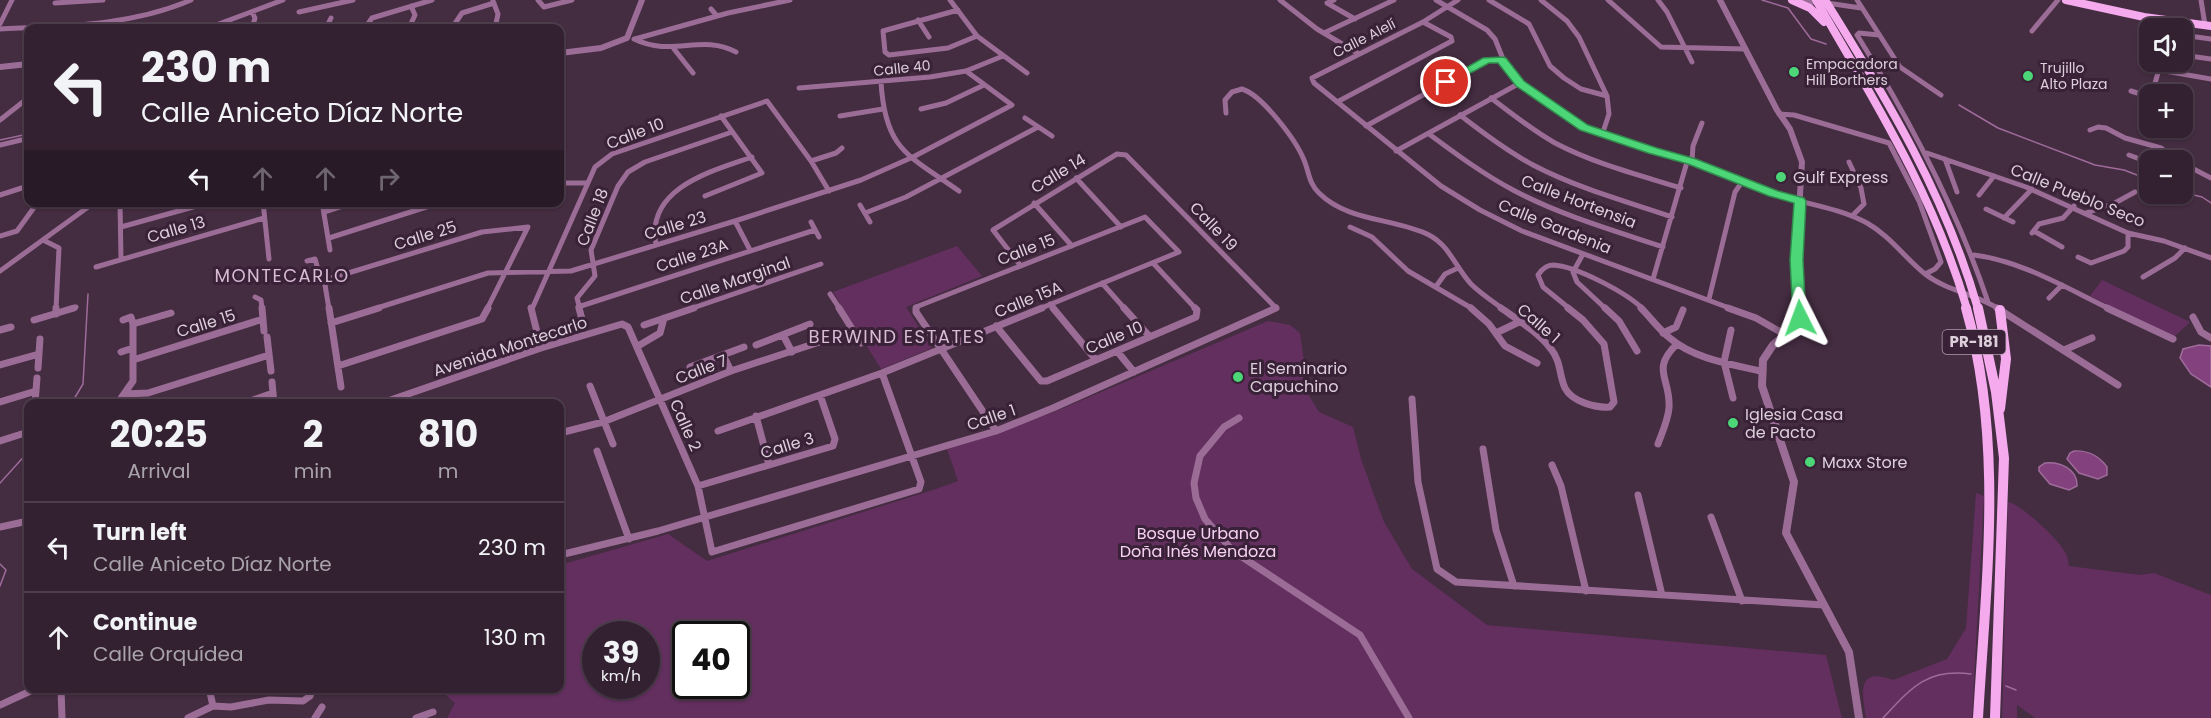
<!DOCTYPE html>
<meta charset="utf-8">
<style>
:root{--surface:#332131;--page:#3e2e3d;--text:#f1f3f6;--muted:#a9a3ab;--line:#4e3e4d}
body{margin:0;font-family:Poppins,sans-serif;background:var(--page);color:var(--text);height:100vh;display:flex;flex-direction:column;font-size:22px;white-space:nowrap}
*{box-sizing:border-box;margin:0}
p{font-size:20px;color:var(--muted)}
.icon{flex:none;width:33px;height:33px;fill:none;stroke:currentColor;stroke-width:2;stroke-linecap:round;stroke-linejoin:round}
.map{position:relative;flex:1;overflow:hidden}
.side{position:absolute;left:24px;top:399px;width:540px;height:294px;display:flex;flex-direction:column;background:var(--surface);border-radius:12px;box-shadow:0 2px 4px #0004,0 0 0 2px var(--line)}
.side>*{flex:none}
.guide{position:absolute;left:24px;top:24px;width:540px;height:183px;border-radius:12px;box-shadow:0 2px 4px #0004,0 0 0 2px var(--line);background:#332131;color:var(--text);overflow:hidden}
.buttons{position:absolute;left:2139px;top:18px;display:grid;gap:12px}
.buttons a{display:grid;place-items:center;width:54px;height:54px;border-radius:12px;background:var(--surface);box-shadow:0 2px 4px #0004,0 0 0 2px var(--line);font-size:30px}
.speed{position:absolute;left:582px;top:621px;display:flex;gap:12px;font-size:30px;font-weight:700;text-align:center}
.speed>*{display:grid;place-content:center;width:78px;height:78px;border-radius:50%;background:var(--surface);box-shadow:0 2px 4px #0004,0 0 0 2px var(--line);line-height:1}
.speed small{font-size:15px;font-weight:400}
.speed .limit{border:3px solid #111;border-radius:9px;background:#fff;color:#111}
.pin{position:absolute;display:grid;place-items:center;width:51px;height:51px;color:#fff;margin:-26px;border:3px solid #fff;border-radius:50%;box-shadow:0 2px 6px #0007}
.me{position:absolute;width:66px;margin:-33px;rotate:357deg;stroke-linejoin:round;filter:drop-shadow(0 0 4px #0008)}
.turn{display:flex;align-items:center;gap:21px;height:126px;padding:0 18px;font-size:27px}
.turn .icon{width:78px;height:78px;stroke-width:2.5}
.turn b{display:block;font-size:42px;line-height:51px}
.lanes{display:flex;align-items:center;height:57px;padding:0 18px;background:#0003;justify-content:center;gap:30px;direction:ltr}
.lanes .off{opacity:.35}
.eta{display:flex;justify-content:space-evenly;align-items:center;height:102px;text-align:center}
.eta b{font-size:36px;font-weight:700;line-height:42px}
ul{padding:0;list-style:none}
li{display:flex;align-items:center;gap:18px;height:90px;padding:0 18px;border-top:2px solid var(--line)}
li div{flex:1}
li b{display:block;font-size:22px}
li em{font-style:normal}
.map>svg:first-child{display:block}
</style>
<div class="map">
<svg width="2211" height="718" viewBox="0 0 2211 718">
<rect width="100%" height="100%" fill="#442c41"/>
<path fill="#632f5f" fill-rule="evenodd" d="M957 246 982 276 906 307 932 348 881 369 833 292Z
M2102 280 2190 322 2175 336 2170 335 2090 296Z
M1268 321 1290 325 1300 333 1305 368 1302 384 1319 412 1353 427 1361 459 1384 522 1412 569 1487 625 1826 655 1842 718H447L455 703 439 689 560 688V565L668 534 707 561 933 490 958 481 947 449 1054 412ZM596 634H646V686H596ZM686 634H736V686H686Z
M1976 493 1984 496 1972 718H1866C1862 693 1856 666 1893 680L1947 659 1966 628Z
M2008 502C2022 505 2058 539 2065 552 2068 556 2068 562 2069 566L2140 575 2154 573 2211 595V718H2035L2017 705V718H2002Z"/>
<path fill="#83417e" stroke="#9e6b9a" stroke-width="1.5" d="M2199 345 2211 346V387L2191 374 2180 358 2183 349Z
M2074 451C2087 450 2099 456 2107 467V475L2098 479 2079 473 2067 459 2070 453Z
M2045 463C2059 461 2078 469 2077 486L2069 490 2050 484 2039 471V467Z"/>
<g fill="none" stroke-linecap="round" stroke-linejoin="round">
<path stroke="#9e6b9a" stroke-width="1.5" d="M1762 0 1788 8 1811 39 1826 44
M1959 105 1998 128 2095 165 2124 170 2150 180
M0 140 28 134
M2182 192 2202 197 2211 203
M71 404 83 384 88 294
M0 483 28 452
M0 564 6 570 0 586
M2006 686 2016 690
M1883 718C1911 688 1927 668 1971 674"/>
<path stroke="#9b6d96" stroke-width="5" d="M538 0 544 7 572 0
M950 0 977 36 1027 73
M1280 0 1317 29 1359 54
M1334 0 1327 3 1355 19
M1436 0 1487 30 1495 39 1507 69 1520 83 1568 118 1602 135 1689 160
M1458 0 1423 22 1312 78 1314 83 1441 186 1480 210 1522 231 1732 309
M1489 0 1529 24 1550 66 1564 78 1581 89 1607 96
M1541 0 1567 21 1579 37 1607 96 1609 114 1602 135
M1608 0 1661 47 1745 49
M1658 0 1667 12 1692 62
M1857 0 1900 67 1941 95
M2201 0 2205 25
M493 1 498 14 495 28
M55 3 103 0
M1827 3 1861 8
M711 9 717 16
M958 10 883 31 885 52 889 55 948 48 977 36
M252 12 255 18 252 28
M299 12 353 0
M918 20 929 37
M0 24 12 0
M208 28 283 0
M326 28 331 18
M365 28 372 18 432 0
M409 28 415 15 411 6
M452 28 462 13 494 3
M0 29C64 26 131 26 191 0
M2032 31 2058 0
M1324 33 1394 0
M1879 35 1859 33 1857 35C1910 120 1956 207 1988 302
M2182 35 2211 39
M634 39C673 58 701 33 736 52
M635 39 728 13 790 0
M674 49 693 73
M2182 55 2211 59
M1876 66 1900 67
M2159 70 2211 79
M881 82C885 150 908 155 959 191
M799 88 930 77 966 71 1003 56
M2131 91 2150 97
M2152 94 2161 62
M1491 98C1512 114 1532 130 1555 143 1595 164 1639 175 1681 188
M1337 102 1452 41 1451 37 1423 22
M921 109 946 103 984 85
M1226 113 1225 100 1232 92 1242 89C1262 95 1296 140 1304 160 1309 172 1309 184 1319 193 1348 222 1395 218 1429 235 1449 245 1456 268 1471 284 1480 293 1492 301 1503 309
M1779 114 1794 115 1889 143 1919 201 1941 262 1935 269 1925 274
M1460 115C1483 133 1507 151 1533 165 1577 188 1625 201 1672 217
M840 116 883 109
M1025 118 1052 136
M0 120 28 98
M1366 126 1487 60H1502
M2090 130 2098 127 2106 128 2125 138 2161 148 2178 160
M1429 134C1456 154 1483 174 1513 190 1560 215 1612 230 1663 247
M0 145 21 140
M1396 151 1520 83
M1927 153 2026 187 2128 233 2164 241 2211 258
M2129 155 2150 163
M1945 159 1957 192
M811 161 836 153 842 148
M1686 161C1714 172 1743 184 1771 193 1803 204 1837 207 1867 223 1890 236 1905 258 1925 274 1947 291 1976 294 1999 309
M1692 161 1693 146 1702 123
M1849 162 1861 188 1864 204 1852 216
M2182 163 2211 178
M1076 178 1121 227
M560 183H587
M0 195 28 186
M1979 195 1994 176
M705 196 762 173 721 116
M120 202 121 259
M263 202 269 259
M322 202 330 250
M1034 203 1072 246
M860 205 870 222
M1986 209 2013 222
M324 212 355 202
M865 213 906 197 1038 127
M2086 213 2113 204 2135 192
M2004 218 2032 189
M735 221 750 250
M811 222 819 237
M121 227 211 202
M1350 227 1372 237 1408 271 1473 309
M2034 231 2062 247
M2032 233 2039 224 2063 218 2074 206
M0 236 17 231 38 202
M329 238 442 202
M43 240 59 248 56 309
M656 245C645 188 712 171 752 157
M1583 254 1573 272 1577 282 1606 309
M1974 255C2022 261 2066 288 2110 309
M2078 257 2091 263 2124 251 2128 247V233
M307 261 315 259 319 273 332 278
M1153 263 1196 309
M1020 265 993 230 1117 154 1126 155 1276 308 1273 309
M96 267 264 218
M0 271 95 202
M2143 277 2175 258 2185 248
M1653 279 1687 162
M1102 283 1125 309
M1437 285 1445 274 1458 268
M830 294 840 309
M255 297 261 300 262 309
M2049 298 2062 285
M1709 299 1735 192 1742 182
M1050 304 1054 309
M578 307 815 230
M69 309 76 307
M329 309 325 285 332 278 482 232 528 227 487 309
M374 309 488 273 571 271 735 221 861 180 913 157 1012 105 966 71
M532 309 595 167 612 154 767 101 811 161 829 191
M580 309 577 298 595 276 591 250 618 186 628 172 645 162 732 132
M690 309 821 264
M916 309V307L1145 217 1179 252 1039 309
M1570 309 1543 287 1538 275C1542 269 1546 265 1553 265 1576 266 1627 293 1643 309"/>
<path stroke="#9b6d96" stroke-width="7" d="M262 308 264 331
M329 308 341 387
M531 308 541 348
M579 308 583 323
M839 308 861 343
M916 308V312L941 349
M1053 308 1096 360
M1124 308 1150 337
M1471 308 1489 324 1505 346 1537 363
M1501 308C1518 320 1538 332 1551 349 1561 361 1559 375 1565 388 1572 402 1596 408 1610 407L1614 402 1604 344 1583 320 1568 308
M1605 308 1619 321 1637 351
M1641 308C1651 318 1659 330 1671 339 1695 359 1730 364 1760 371
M1728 308 1756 318 1784 334
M1997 308 2118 385
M2107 308 2173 339
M56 314V308
M2193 317 2201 332 2211 338
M34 320 74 308
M331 323 379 308
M133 324 171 313
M644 325 694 308
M996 326 1041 381H1047L1196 317 1197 310 1195 308
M0 330 11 327
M1731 330 1724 362 1733 398
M1496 333 1519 322
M1663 333 1676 327 1683 310
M783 335 792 352
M267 337 271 371
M756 345 810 324
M638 346 660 333 664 318
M941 349 996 431
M941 349 1042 308
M2064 350 2092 338
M1117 351 1134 372
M121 352 133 348
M723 355 731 371
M133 360 263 319
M0 365 39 354
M338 366 482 319 488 308
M690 367 744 347
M38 368 40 339
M272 382 274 404
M590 386 613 444
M124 394 148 393 269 355
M1412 399 1418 482 1437 569 1456 582 1824 605
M0 402 36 391
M35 403 37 378
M117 404 133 381V324L131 317 123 320
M242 404 273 393
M379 404 541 348 622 324 628 327 698 486 712 552 919 489 921 482 882 373
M756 416 769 465
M1239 418 1224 427 1200 456 1194 483 1196 498 1205 519 1233 551 1360 635 1409 718
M718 431 882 373 941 349
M560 433 603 422 731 371 853 331
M0 441 28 432
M1658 444C1662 433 1668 420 1669 408 1671 378 1650 370 1677 344
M1483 449 1496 530 1514 586
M597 451 629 539
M1552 465 1561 486 1586 591
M698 486 833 446 835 439 820 395
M1638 495 1662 595
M1711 517 1742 601
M0 527 28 521
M560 555 658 531 996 431 1053 408 1276 308
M61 688 62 718
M209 688 213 706 231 707 269 700 303 701 310 696 313 688
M0 705 37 688
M188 718 213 706
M315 718 322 707
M416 718 433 712"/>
<path stroke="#9b6d96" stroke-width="6" d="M1720 0 1777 110 1790 129 1802 162 1796 260 1799 309
M1805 0 1822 3
M560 53 601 48 627 38 642 0
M0 67 28 64"/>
<path stroke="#9b6d96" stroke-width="8" d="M1799 308 1800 318 1794 327 1773 345 1763 360 1762 386 1794 482 1786 533 1849 652 1859 718"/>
<path stroke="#f5aaee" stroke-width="8" d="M1792 0 1810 8 1824 22
M1816 0C1875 102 1934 195 1967 309
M1825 0C1887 99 1946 196 1978 309
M2066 0 2144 17 2211 26"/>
<path stroke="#f5aaee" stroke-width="10" d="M1966 308C2004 442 1986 581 1978 718
M1978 308 1996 392 2004 458 1995 718
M2000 310 2006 359 2000 409"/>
</g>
<path fill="#4cd677" stroke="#318b4d" stroke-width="1.5" d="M1502 57 1506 58 1524 81 1588 125 1657 148 1696 159 1778 191 1804 198 1806 201 1803 260 1806 318 1805 321H1795L1793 318 1790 260 1794 203 1769 196 1688 164 1648 153 1580 130 1516 86 1498 63H1489L1450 84 1446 85 1441 82 1483 58Z"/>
<g fill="#4cd677" stroke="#392237" stroke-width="2">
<circle cx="1794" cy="72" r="6"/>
<circle cx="2028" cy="76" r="6"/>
<circle cx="1781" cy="177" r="6"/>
<circle cx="1238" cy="377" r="6"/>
<circle cx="1733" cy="423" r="6"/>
<circle cx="1810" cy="462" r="6"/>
</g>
<g text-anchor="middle" stroke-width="6" stroke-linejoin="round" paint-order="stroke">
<g font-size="14" fill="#ddcedb" stroke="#392237">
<text transform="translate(1364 38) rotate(-27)" y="5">Calle Alelí</text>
<text transform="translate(902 68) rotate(-6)" y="5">Calle 40</text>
</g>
<g font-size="14" fill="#ddcedb" stroke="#392237" text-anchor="start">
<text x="1806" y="69">Empacadora<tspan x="1806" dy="16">Hill Borthers</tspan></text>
<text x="2040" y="73">Trujillo<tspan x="2040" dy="16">Alto Plaza</tspan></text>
</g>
<rect fill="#392237" stroke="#ac9aaa" stroke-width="1.5" x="1942.5" y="330" width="63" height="24" rx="4.5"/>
<g font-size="15" font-weight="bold" fill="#ddcedb">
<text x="1974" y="347">PR-181</text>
</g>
<g font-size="16" fill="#ddcedb" stroke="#392237">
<text transform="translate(635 133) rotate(-21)" y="6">Calle 10</text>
<text transform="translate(1058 173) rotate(-31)" y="6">Calle 14</text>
<text transform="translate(2078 195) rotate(22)" y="6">Calle Pueblo Seco</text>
<text transform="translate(1579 201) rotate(21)" y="6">Calle Hortensia</text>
<text transform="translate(592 217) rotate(-69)" y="6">Calle 18</text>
<text transform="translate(675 225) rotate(-17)" y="6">Calle 23</text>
<text transform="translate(1214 226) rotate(46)" y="6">Calle 19</text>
<text transform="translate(1555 226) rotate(22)" y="6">Calle Gardenia</text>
<text transform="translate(176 229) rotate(-16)" y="6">Calle 13</text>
<text transform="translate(425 235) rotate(-17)" y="6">Calle 25</text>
<text transform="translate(1026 249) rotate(-21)" y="6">Calle 15</text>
<text transform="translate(692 255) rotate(-18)" y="6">Calle 23A</text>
<text transform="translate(735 280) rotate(-19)" y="6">Calle Marginal</text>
<text transform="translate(1028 299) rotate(-22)" y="6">Calle 15A</text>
<text transform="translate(206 323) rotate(-17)" y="6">Calle 15</text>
<text transform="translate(1539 323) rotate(41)" y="6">Calle 1</text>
<text transform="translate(1114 337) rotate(-23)" y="6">Calle 10</text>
<text transform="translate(510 346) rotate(-18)" y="6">Avenida Montecarlo</text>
<text transform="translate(701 369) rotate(-21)" y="6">Calle 7</text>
<text transform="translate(991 417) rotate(-19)" y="6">Calle 1</text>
<text transform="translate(686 425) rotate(66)" y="6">Calle 2</text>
<text transform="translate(787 445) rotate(-17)" y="6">Calle 3</text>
</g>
<g font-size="16" fill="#ddcedb" stroke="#392237" text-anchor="start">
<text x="1793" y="183">Gulf Express</text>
<text x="1250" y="374">El Seminario<tspan x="1250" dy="18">Capuchino</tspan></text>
<text x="1745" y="420">Iglesia Casa<tspan x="1745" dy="18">de Pacto</tspan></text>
<text x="1822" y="468">Maxx Store</text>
</g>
<g font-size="16" fill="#f7d1f3" stroke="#392237">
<text x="1198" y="539">Bosque Urbano<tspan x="1198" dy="18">Doña Inés Mendoza</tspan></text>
</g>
<g font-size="18" letter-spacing="1.5" fill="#d9bbd6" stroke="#392237">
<text x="282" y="282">MONTECARLO</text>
<text x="897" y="343">BERWIND ESTATES</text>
</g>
</g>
</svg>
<div class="buttons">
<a><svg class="icon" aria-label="sound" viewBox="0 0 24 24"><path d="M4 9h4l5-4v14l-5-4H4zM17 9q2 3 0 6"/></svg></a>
<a>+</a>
<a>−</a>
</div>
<div class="speed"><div>39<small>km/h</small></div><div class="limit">40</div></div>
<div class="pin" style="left:1446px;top:82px;background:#d93025"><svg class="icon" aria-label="arrive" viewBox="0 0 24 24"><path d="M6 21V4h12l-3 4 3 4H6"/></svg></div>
<svg class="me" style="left:1800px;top:318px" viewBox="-20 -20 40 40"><path d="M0-17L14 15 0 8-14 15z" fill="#4cd677" stroke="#fff" stroke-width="4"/></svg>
<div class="guide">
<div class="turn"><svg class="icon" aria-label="left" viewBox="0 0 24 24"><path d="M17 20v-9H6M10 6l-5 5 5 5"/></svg><div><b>230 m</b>Calle Aniceto Díaz Norte</div></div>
<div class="lanes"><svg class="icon" aria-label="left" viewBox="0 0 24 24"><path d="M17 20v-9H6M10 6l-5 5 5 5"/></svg><svg class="icon off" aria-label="ahead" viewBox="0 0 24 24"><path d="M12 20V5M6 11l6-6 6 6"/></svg><svg class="icon off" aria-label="ahead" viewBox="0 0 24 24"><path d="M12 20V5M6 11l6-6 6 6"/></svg><svg class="icon off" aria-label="right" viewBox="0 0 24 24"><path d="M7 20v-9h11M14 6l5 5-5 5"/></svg></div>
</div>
<section class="side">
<div class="eta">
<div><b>20:25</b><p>Arrival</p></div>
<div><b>2</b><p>min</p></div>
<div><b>810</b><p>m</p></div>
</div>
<ul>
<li><svg class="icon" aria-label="left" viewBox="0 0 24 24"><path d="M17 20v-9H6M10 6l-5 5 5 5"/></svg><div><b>Turn left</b><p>Calle Aniceto Díaz Norte</p></div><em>230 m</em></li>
<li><svg class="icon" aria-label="ahead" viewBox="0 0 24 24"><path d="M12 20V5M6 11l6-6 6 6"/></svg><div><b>Continue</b><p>Calle Orquídea</p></div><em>130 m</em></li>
</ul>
</section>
</div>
